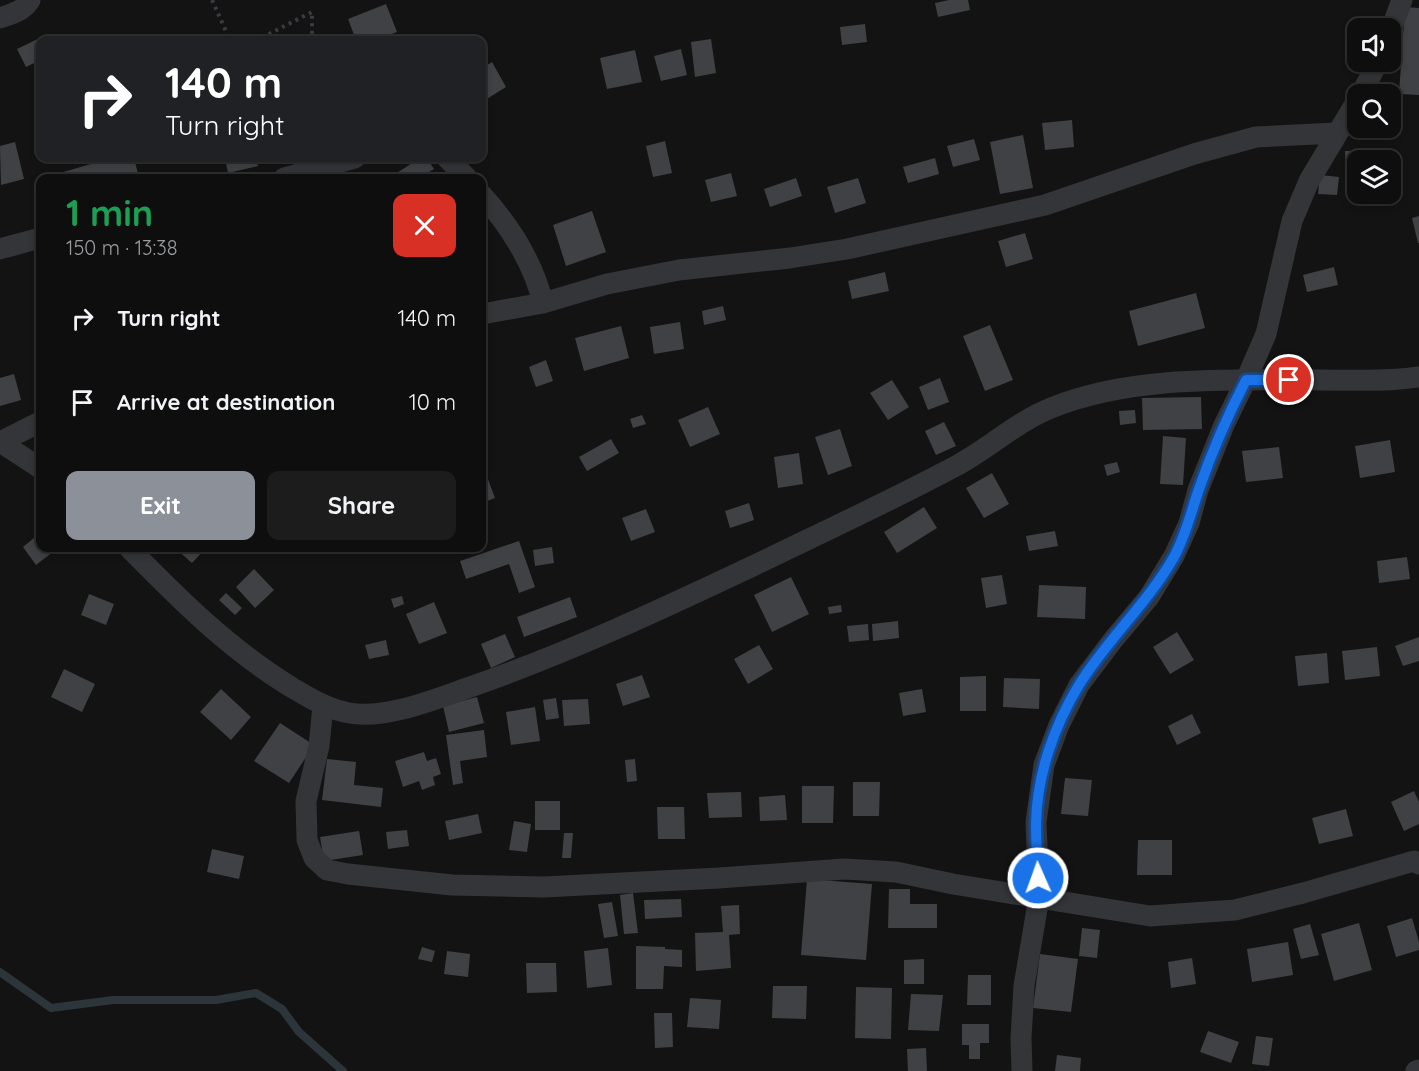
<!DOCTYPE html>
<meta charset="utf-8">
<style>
:root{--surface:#0e0e0f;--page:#1c1c1d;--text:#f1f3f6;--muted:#9b9c9e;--line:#2e2e2f;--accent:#8c9099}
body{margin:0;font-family:Quicksand,sans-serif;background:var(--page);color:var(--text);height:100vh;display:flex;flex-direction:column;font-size:22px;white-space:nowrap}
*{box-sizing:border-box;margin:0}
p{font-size:20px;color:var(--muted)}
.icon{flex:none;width:33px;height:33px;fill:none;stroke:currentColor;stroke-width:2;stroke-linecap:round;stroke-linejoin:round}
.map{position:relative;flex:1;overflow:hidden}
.details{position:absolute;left:36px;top:174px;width:450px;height:378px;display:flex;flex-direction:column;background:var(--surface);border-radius:12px;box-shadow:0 3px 9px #0003,0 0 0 2px var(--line)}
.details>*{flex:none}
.top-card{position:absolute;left:36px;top:36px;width:450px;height:126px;border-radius:12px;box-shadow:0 3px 9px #0003,0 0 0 2px var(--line);background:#202124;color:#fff;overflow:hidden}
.controls{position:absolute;left:1347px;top:18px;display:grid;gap:12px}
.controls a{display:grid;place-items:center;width:54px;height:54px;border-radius:12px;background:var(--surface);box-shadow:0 3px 9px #0003,0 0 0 2px var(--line);font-size:30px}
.pin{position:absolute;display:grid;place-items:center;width:51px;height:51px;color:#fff;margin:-26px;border:3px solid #fff;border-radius:50%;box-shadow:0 2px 6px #0007}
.me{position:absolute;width:66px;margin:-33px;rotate:358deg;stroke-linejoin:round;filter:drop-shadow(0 0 4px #0008)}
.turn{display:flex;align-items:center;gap:21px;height:126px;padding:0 30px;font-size:27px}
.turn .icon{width:78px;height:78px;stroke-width:2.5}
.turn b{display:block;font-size:42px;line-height:51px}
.round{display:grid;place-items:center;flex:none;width:63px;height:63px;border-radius:12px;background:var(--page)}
.summary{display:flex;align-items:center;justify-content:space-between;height:102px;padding:0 30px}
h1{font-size:36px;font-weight:700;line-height:45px;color:#1e9e55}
.cta{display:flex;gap:12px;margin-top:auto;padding:12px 30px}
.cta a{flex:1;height:69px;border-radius:12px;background:var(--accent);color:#fff;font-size:24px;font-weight:700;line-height:69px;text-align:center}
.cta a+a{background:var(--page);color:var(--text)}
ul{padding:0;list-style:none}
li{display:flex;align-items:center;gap:18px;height:84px;padding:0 30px}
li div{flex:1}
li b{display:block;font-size:22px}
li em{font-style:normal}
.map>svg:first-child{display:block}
</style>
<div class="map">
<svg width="1419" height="1071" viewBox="0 0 1419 1071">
<rect width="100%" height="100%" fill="#131314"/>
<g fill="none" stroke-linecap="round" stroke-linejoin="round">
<path stroke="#2b353a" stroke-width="8" d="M0 972 51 1008 113 1000H216L256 993 282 1009 299 1032 343 1071"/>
</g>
<path fill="#3f4144" d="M949 0H968L970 10 938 17 935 3Z
M386 4 397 32 376 40H356L348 19Z
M1405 7 1419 8V95L1399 94Z
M865 24 867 42 842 45 840 27Z
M48 34 51 40H40V60L26 67 17 49Z
M711 39 716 73 695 77 691 42Z
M681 49 687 75 661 81 654 56Z
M635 50 642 82 607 89 600 58Z
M492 62 506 87 482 102V68Z
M1072 120 1074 147 1045 150 1042 123Z
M1023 135 1033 188 1000 194 990 142Z
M974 139 980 160 953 167 947 146Z
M665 141 672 173 653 177 646 146Z
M15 142 24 179 1 185 0 146Z
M1382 150 1383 160H1358V186H1346L1345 151Z
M111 158H134L138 174 123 178H50V176Z
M225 158H256L258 166 228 173Z
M286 158H306L289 164Z
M420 158H427L434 169 419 178H394L392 176Z
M935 158 939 174 908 183 903 167Z
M731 173 737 196 711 202 705 180Z
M1320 175 1339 177 1337 195 1318 194Z
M796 178 802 196 770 207 764 189Z
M858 178 866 203 835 213 827 187Z
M592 211 606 252 566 266 553 225Z
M1419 216V243H1418L1412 218Z
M1025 233 1033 259 1006 267 998 241Z
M1334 267 1338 285 1307 292 1303 275Z
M885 272 889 291 852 299 848 281Z
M1196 293 1205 328 1138 346 1129 311Z
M723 306 726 320 704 325 702 311Z
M680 322 684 349 654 354 650 327Z
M990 325 1013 380 985 391 963 336Z
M621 326 629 358 584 371 575 338Z
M546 360 553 381 536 387 529 367Z
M14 374 21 400 0 406V378Z
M940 378 949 402 928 410 919 387Z
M892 380 909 407 888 420 870 393Z
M1201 397 1202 429 1143 430 1142 398Z
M708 407 720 434 690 447 678 420Z
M1135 410 1136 423 1120 425 1119 411Z
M642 415 646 424 633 428 630 419Z
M944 422 956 446 936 455 925 431Z
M840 429 852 466 828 475 815 437Z
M1163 436 1186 438 1183 485 1160 484Z
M611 439 619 453 587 471 579 457Z
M1390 440 1395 472 1360 478 1355 446Z
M1279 447 1283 478 1246 482 1242 451Z
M799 453 803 484 778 488 774 457Z
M1117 462 1120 472 1107 476 1104 465Z
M482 463 495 498 482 503Z
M992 473 1009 504 984 518 966 488Z
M749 503 754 520 730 528 725 511Z
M924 507 937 528 897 553 884 532Z
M646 509 655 532 631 541 622 518Z
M1055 531 1058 546 1029 551 1026 536Z
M40 533V548H58L36 565 23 547Z
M519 541 535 587 519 593 509 564 466 579 460 561Z
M552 547 554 563 535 566 533 550Z
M175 548H206L192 563Z
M450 548H470L452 554Z
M1407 557 1410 579 1379 583 1377 561Z
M254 569 274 590 255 608 236 587Z
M1002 575 1007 604 986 608 981 578Z
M791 577 809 614 772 632 754 595Z
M1039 585 1086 587 1085 619 1037 617Z
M226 593 242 608 235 615 219 600Z
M89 594 114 604 106 625 81 615Z
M402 596 404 604 394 608 391 599Z
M570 597 577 617 524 637 517 617Z
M434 602 447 633 419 644 406 614Z
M841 605 842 612 829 614 828 607Z
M898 621 899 638 873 641 872 624Z
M868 624 869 640 849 642 847 626Z
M1177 632 1194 660 1170 674 1153 647Z
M505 634 515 657 491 668 481 644Z
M1419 637V661L1403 666 1395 646Z
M386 640 389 655 369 659 365 645Z
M759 645 773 669 748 684 734 659Z
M1377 647 1380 676 1345 680 1342 651Z
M1327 653 1329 683 1298 686 1295 656Z
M64 669 95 684 82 712 51 697Z
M642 675 650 697 623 706 616 684Z
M986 676V711H960V677Z
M1004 678 1040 679 1039 709 1003 707Z
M221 689 251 717 231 740 200 712Z
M922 689 926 712 903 716 899 693Z
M477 697 484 723 449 732 443 706Z
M556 698 559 718 546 720 543 700Z
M588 699 590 724 564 726 562 700Z
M535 707 540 741 511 745 506 712Z
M1192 714 1201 733 1177 745 1168 726Z
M280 723 314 745 289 783 254 761Z
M484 730 487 757 460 761 463 783 453 785 446 735Z
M424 752 427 761 436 758 441 774 433 777 435 785 422 790 419 781 403 787 395 761Z
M327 759 356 762 354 785 383 788 381 807 322 800Z
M635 759 637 781 627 782 625 760Z
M1065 778 1092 780 1088 816 1061 814Z
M853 782H880L879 816H853Z
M802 786H834L833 823H802Z
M1414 791 1419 802V824L1404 831 1391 802Z
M741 792 742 817 709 818 707 793Z
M785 795 787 820 760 821 759 797Z
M535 801H560V830H535Z
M657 807H684L685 839H658Z
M1346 809 1353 836 1319 844 1312 818Z
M478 814 482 833 449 840 445 821Z
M514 821 531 824 527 852 509 850Z
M407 830 409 846 388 849 386 832Z
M359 831 363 855 324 861 320 837Z
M564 833H573L571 858H562Z
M1138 840H1172V875H1137Z
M212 849 244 856 239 879 207 872Z
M807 879 872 884 866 960 801 955Z
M889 889H910V904H937V928H888Z
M633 893 638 933 624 934 620 895Z
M681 899 682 917 645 919 644 900Z
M612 902 618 936 604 938 598 904Z
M739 905 740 934 729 935 731 968 696 971 695 933 723 932 721 906Z
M1412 918 1419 942V950L1396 957 1387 926Z
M1359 923 1372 970 1334 981 1321 934Z
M1310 924 1319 955 1301 959 1293 929Z
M1082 928 1100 930 1097 958 1079 956Z
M1288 942 1293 975 1252 982 1247 949Z
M636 946 665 947V949L682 950V967L664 966 663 989H636Z
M422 947 435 951 432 962 418 959Z
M608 948 612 985 587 988 584 951Z
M447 951 470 954 468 977 444 974Z
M1040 954 1078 959 1071 1012 1033 1008Z
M1192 958 1196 984 1171 988 1168 962Z
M924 959V984H904V960Z
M526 963H556L557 992 527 993Z
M968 975H991V1005H967Z
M773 986H807L806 1019 772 1018Z
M856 987 892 988 891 1039 855 1038Z
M911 994 943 995 939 1031 908 1030Z
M690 998 721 1000 719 1029 687 1027Z
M654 1013H672L673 1047 655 1048Z
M962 1024H989V1043H980V1059H969V1045H962Z
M1208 1031 1239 1042 1231 1063 1200 1052Z
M1256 1036 1273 1038 1269 1066 1252 1064Z
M926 1048 927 1071H908L907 1049Z
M1057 1055 1081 1058 1080 1071H1055Z"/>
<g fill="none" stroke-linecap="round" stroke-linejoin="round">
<path stroke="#3a3c41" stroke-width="4" stroke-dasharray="3 4.5" stroke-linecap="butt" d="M212 0 230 40
M247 40 267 35 312 12V40"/>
<path stroke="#343539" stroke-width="21" d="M0 18C11 14 24 11 30 0
M1390 32 1402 0
M1361 94 1378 62
M447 158 467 178
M284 178 355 158
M482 195C510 226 533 262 543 303
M0 249 40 238
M482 314 543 303 607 284 679 270 790 258 847 249 1045 205 1194 154 1256 137 1336 133
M0 442 40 468
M0 442 40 422
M129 548C179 599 229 649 291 687 310 698 327 709 349 713 386 720 438 698 473 686 570 652 662 609 755 565 821 533 888 502 954 467 987 450 1016 422 1051 408 1132 375 1233 380 1319 380 1352 380 1386 382 1419 377
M323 706 319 746 306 801 307 840 314 858 327 870 348 874 452 885 544 887 719 878 844 869 896 872 953 884 1150 916 1235 910 1303 893 1414 861 1419 864
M1022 1071 1021 1038 1024 986 1039 897 1036 822 1044 765 1059 725 1079 685 1113 640 1149 597 1174 556 1189 523 1198 490 1224 425 1246 380 1266 334 1292 221 1309 181 1358 99
M1416 1071 1419 1070"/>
</g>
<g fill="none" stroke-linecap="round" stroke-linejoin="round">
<defs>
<path id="route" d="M1038 878C1037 860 1036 841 1036 823 1037 775 1054 726 1079 685 1107 640 1147 604 1174 557 1186 535 1191 512 1199 489 1212 451 1228 415 1246 380H1289"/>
</defs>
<use href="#route" stroke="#114b97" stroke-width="15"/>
<use href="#route" stroke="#1a73e8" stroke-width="10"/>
</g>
</svg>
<div class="controls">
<a><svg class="icon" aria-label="sound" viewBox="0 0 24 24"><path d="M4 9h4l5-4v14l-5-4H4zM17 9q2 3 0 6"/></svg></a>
<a><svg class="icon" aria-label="search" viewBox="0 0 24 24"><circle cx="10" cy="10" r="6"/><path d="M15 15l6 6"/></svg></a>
<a><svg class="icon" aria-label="layers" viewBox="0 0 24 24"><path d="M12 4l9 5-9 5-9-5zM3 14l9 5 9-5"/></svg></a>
</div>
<div class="pin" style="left:1289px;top:380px;background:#d93025"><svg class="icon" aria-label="arrive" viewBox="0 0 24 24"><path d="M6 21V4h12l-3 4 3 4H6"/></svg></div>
<svg class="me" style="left:1038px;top:878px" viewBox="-20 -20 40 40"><circle r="17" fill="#1a73e8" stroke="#fff" stroke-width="3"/><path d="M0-11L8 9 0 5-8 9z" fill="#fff"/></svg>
<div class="top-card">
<div class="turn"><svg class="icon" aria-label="right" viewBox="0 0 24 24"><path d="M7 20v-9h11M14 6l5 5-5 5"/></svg><div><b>140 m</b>Turn right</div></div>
</div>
<section class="details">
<div class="summary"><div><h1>1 min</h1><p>150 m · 13:38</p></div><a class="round" style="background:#d93025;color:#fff"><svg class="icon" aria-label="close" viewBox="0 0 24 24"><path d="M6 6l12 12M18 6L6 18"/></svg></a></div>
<ul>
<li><svg class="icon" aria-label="right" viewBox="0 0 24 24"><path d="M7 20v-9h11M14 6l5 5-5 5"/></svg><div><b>Turn right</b></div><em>140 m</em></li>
<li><svg class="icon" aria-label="arrive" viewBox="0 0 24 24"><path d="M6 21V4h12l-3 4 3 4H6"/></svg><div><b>Arrive at destination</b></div><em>10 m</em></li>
</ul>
<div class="cta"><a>Exit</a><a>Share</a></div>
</section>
</div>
